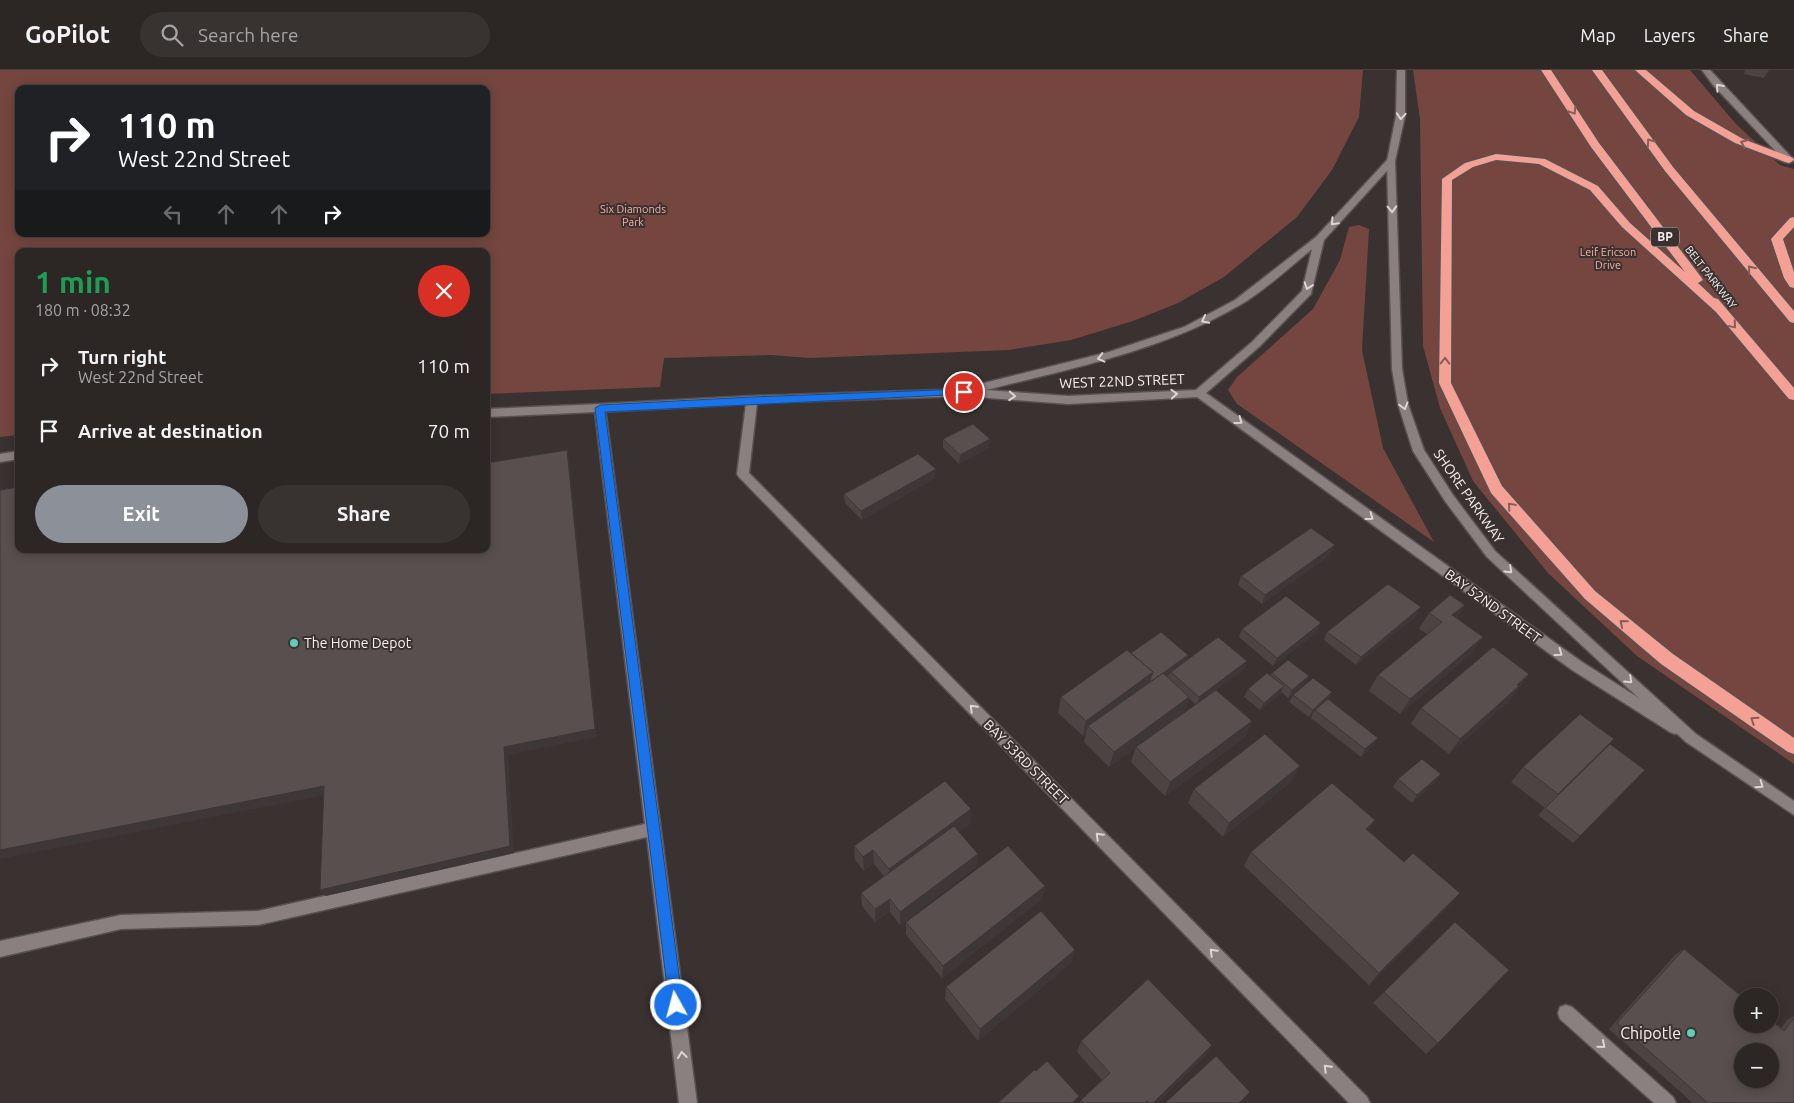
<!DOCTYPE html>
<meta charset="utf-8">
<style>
:root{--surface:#2c2624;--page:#383231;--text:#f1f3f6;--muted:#a6a5a6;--line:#484341;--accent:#8c9099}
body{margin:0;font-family:Ubuntu,sans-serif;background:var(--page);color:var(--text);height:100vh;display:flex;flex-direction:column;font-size:19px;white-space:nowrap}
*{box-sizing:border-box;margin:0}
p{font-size:16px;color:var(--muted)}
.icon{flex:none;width:28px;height:28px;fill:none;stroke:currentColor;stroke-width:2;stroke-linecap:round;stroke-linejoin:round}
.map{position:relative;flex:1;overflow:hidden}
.sheet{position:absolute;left:15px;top:178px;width:475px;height:305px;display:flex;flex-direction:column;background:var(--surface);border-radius:10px;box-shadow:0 2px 12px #0003,0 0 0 1px var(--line)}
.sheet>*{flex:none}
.banner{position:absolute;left:15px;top:15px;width:475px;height:152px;border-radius:10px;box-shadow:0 2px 12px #0003,0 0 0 1px var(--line);background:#202124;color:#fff;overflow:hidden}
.fabs{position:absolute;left:1734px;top:918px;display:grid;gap:10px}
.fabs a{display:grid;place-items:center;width:45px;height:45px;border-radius:50%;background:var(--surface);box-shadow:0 2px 12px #0003,0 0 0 1px var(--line);font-size:25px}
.pin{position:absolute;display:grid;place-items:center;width:42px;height:42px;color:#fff;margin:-21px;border:2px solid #fff;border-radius:50%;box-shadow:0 1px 5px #0007}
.me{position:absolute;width:55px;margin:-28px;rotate:353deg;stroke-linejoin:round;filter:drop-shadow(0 0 4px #0008)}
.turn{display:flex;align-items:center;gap:18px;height:105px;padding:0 20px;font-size:22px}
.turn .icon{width:65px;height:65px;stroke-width:2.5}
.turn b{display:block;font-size:35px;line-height:42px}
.lanes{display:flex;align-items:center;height:48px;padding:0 20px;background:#0003;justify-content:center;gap:25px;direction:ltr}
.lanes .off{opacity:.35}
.round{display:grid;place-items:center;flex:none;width:52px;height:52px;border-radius:26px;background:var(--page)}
.head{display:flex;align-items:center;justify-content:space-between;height:85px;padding:0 20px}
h1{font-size:30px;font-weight:700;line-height:38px;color:#1e9e55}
.cta{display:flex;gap:10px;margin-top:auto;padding:10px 20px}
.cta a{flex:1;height:58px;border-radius:30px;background:var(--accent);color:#fff;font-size:20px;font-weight:700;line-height:58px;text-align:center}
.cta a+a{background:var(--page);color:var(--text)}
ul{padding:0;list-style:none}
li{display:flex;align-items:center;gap:15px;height:65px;padding:0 20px}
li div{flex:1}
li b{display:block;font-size:19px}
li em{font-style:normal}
header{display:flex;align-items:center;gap:30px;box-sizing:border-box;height:70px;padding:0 25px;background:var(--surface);border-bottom:1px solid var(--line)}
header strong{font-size:24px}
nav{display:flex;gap:28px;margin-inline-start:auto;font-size:18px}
.search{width:350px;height:45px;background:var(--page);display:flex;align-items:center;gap:12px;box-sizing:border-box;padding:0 18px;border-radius:28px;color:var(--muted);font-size:19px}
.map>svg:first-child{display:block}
</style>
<header>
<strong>GoPilot</strong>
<div class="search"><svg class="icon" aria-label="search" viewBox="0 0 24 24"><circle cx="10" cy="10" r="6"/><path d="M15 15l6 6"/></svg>Search here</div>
<nav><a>Map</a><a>Layers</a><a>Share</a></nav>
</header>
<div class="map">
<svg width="1794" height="1033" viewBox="0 0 1794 1033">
<rect width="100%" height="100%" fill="#3a3230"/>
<path fill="#74463f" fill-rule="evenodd" d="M0 0H1363L1359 47 1332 100 1297 147 1224 207 1178 233 1133 251 1071 270 1009 280 810 288 771 285 664 288 660 317 486 324V181H19V365L0 367ZM19 19H486V164H19Z
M1413 0H1690L1736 54 1780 95 1794 99V694L1637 586 1548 503 1473 411 1440 338 1423 276 1420 49Z
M1359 155 1369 159 1362 280 1383 378 1434 472 1237 334 1228 320 1237 307 1313 239 1340 190 1349 157Z"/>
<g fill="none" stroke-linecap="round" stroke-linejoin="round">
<defs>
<path id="service" d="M600 334 605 338 697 1033H679L647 767 258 855 121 859 0 887V871L121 845 258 841 645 754 595 342 486 347V339Z
M19 381V389L0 392V384Z
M1566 935 1572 937 1673 1027 1676 1033H1654L1560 949 1558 943 1560 937Z"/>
<path id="minor" d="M1702 0H1710L1792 88V92H1786L1713 15Z
M1391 88 1395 91 1394 93 1324 170 1311 224 1260 276 1206 323 1582 592 1680 654 1682 658 1680 662 1675 664 1670 662 1572 600 1197 327 1068 334 964 326 757 333 749 403 1367 1027 1370 1033H1349L739 407 737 404 746 334 600 342 595 338 600 334 752 326 971 319 976 315 1109 282 1184 257 1235 230 1316 167 1388 89ZM1312 179 1302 221 1252 272 1196 320 1068 326 986 320C1073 298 1161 281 1240 235 1263 222 1291 196 1312 179Z"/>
<path id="tertiary" d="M1397 0H1405V46L1395 91 1402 299 1408 334 1424 380 1453 425 1495 481 1696 664 1794 731V745L1686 672 1487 487 1445 431 1413 381 1398 334 1392 299 1387 91 1396 46Z"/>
<path id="motorway" d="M1541 0H1551L1599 73 1701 207 1703 210 1698 213 1714 228 1718 229 1794 318V330L1789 329 1716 242 1622 157 1590 120 1539 94 1496 90 1473 97 1452 110 1451 313 1502 416 1595 521 1673 584 1794 668V684L1788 682 1661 594 1585 529 1491 423 1439 313 1442 109 1465 93 1496 84 1545 89 1598 116 1630 153 1685 202 1591 77Z
M1592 0H1602L1673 97 1794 241V253L1790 252 1665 101Z
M1635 0H1646L1694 41 1743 69 1793 88 1794 90 1789 93 1785 92 1735 73 1686 45Z
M1794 147V157L1783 169 1794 202V218L1790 217 1784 208 1771 169 1790 148Z"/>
</defs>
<use href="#service" stroke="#595150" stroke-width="3"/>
<use href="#minor" stroke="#595150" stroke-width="3"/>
<use href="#tertiary" stroke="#595150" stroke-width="3"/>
<use href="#motorway" stroke="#595150" stroke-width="3"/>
<use href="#service" fill="#8a807f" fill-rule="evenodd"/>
<use href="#minor" fill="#8a807f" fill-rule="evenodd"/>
<use href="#tertiary" fill="#8a807f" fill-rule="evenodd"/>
<use href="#motorway" fill="#f5a094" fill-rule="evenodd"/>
</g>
<path fill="#4c4443" d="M1745 0H1769L1764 8 1744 4Z
M943 369 989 378 959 394 943 378Z
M935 408 862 450 845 433 844 424Z
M1331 484 1262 534 1238 515 1241 506Z
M1429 543 1457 548 1483 567 1472 583 1400 644 1369 621 1378 605 1427 564 1419 559Z
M1416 546 1356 595 1324 570 1327 562Z
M1242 559 1317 562 1273 596 1239 567Z
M1131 583 1188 585 1186 591H1247L1244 599 1214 621 1252 651 1245 667 1165 726 1131 692 1136 677 1196 635 1189 628 1184 643 1109 697 1084 672 1086 664 1083 666 1058 643 1061 627Z
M1272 603 1305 614 1288 628 1281 622 1280 624 1260 640 1244 627 1248 619 1271 605Z
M1529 604 1508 632 1449 684 1411 654 1421 638Z
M1332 622 1328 630 1373 675 1361 687 1311 648 1313 643 1309 647 1289 632 1293 625Z
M1607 678 1645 700 1573 773 1538 745 1545 738 1511 712 1523 697Z
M1398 709 1436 711 1412 733 1393 717Z
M1292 711 1223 767 1188 733 1194 719Z
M971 739 970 754 959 762 978 784 976 797 900 855 890 842 875 852 862 836 861 823 884 806 874 794 864 801 855 790 854 776Z
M1375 750 1368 760 1448 837 1369 915 1244 796 1251 782Z
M1045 816 1042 829 942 908 906 865V852Z
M1684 879 1781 958 1787 950 1794 946V1033H1693L1609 959 1675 885Z
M1075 880 1071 893 978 971 945 929 946 917Z
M1384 922 1438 973 1426 984 1373 933Z
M1081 971 1212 975 1205 986 1157 1033H1080L1081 1030 1102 1010 1077 982Z"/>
<path fill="#3e3737" d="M990 369 989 378 959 394 960 385Z
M567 380 569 388 597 667 508 685 514 783 326 826 320 820 504 677Z
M936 399 935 408 862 450 861 441Z
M1335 475 1331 484 1262 534 1265 525Z
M1465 535 1455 551 1452 545Z
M1421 537 1416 546 1356 595 1361 587Z
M1321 553 1317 562 1273 596 1277 588Z
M1483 567 1472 583 1400 644 1410 629Z
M1188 585 1186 593 1171 602 1170 604 1149 620 1152 612Z
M1247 591 1244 599 1197 635 1199 627Z
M1153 602 1148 618 1088 656 1086 664 1083 666 1086 651Z
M1529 604 1508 632 1449 684 1460 669Z
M1309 606 1305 614 1288 628 1292 620Z
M1284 616 1280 624 1260 640 1264 633Z
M1332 622 1328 630 1315 640 1313 643 1309 647 1313 640Z
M1189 627 1184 643 1109 697 1114 682Z
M1252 651 1245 667 1165 726 1170 712Z
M1378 668 1373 675 1361 687 1365 679Z
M1300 696 1292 711 1223 767 1229 753Z
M1441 704 1436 711 1412 733 1417 725Z
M324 716 330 724 0 789V780Z
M971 739 970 754 890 812 889 799Z
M1375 750 1365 764 1366 759Z
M873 780 874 794 864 801 863 787Z
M978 784 976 797 900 855V842Z
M1045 816 1042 829 942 908 943 896Z
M1460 823 1448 837 1369 915 1379 903Z
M890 829V842L875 852V839Z
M1075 880 1071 893 978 971 980 959Z
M1212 975 1205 986 1157 1033H1153Z
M1079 1026 1076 1031 1075 1033H1072Z"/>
<path fill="#584f4e" stroke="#3e3737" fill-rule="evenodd" d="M973 354 990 369 960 385 943 369Z
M567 380 595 659 504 677 510 776 320 820 324 716 0 780V420L19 417V479H486V393Z
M918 384 936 399 861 441 844 424Z
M1311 458 1335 475 1265 525 1241 506Z
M1388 514 1421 537 1361 587 1327 562Z
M1450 525 1465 535 1452 545 1483 567 1410 629 1378 605 1442 552 1429 543Z
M1286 526 1321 553 1277 588 1242 559Z
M1161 562 1188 585 1152 611 1150 610 1153 602 1131 583Z
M1218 567 1247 591 1199 627 1171 602Z
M1493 577 1529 604 1517 615 1519 616 1460 669 1421 638Z
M1127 580 1153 602 1086 651 1061 627Z
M1288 590 1309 606 1292 620 1272 603Z
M1163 603 1189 627 1114 682 1088 656Z
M1267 603 1284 616 1264 633 1248 619Z
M1313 608 1332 622 1313 640 1293 625Z
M1216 620 1252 651 1170 712 1136 677Z
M1328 629 1378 668 1365 679 1315 640Z
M1580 644 1614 669 1558 724 1523 697Z
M1265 664 1300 696 1229 753 1194 719Z
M1610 674 1645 700 1580 766 1545 738Z
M1422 689 1441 704 1417 725 1398 709Z
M945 711 971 739 889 799 873 780 863 787 854 776Z
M1332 713 1375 750 1366 759 1404 792 1413 783 1460 823 1379 903 1251 782Z
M954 756 978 784 900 842 890 829 875 839 861 823Z
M1008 776 1045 816 943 896 906 852Z
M1041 841 1075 880 980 959 946 917Z
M1455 852 1509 900 1438 973 1384 922Z
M1684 879 1742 927V954H1770V949L1784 961 1794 948V1033H1708L1617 953ZM1742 981H1770V1009H1742Z
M1148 909 1212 975 1153 1033H1149L1147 1031 1146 1033H1083L1081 1030 1110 1003 1081 971Z
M1216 986 1250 1022 1239 1033H1165Z
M1047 991 1079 1026 1072 1033H998L1034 1000 1036 1001Z"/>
<defs><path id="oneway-chevron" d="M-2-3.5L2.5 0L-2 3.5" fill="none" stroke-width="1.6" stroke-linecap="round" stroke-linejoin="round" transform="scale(1.25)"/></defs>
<g stroke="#dcd5d4">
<use href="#oneway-chevron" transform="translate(1719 17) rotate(-132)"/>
<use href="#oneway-chevron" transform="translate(1401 46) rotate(94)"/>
<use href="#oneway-chevron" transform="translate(1392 139) rotate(88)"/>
<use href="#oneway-chevron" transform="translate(1334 152) rotate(133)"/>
<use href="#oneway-chevron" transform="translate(1308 216) rotate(109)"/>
<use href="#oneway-chevron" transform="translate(1205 250) rotate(152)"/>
<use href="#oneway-chevron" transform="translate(1101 288) rotate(166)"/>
<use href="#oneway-chevron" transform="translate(1174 324) rotate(-3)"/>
<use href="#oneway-chevron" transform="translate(1012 326) rotate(4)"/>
<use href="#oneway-chevron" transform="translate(1404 336) rotate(74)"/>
<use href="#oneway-chevron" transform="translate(1239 351) rotate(36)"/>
<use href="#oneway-chevron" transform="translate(1370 447) rotate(36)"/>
<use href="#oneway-chevron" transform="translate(1509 500) rotate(43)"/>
<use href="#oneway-chevron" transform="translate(1559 583) rotate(36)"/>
<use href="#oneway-chevron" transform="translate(1629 610) rotate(43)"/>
<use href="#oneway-chevron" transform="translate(973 638) rotate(-135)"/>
<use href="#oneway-chevron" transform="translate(1760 715) rotate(35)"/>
<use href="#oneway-chevron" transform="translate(1099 766) rotate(-135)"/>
<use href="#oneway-chevron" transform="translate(1213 882) rotate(-135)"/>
<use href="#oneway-chevron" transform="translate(1602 975) rotate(41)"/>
<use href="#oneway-chevron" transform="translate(682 985) rotate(-97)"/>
<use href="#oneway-chevron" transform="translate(1327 998) rotate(-135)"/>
</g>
<g stroke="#855e58">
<use href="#oneway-chevron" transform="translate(1573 41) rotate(57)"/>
<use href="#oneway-chevron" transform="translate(1650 72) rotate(-126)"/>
<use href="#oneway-chevron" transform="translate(1744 73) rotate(-157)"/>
<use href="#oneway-chevron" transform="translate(1751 199) rotate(-129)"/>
<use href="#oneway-chevron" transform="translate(1733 255) rotate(50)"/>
<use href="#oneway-chevron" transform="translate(1445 291) rotate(-89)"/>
<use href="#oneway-chevron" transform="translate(1511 436) rotate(-131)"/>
<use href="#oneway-chevron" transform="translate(1623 553) rotate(-140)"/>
<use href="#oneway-chevron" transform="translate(1754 650) rotate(-146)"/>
</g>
<path fill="#1a73e8" stroke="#114b97" d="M964 319 967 320V324L605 342 683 935 681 940 676 942 670 940 595 338 600 335 752 327Z"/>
<g fill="#5eceb8" stroke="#3a3230" stroke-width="2">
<circle cx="294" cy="573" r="5"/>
<circle cx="1691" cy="963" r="5"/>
</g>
<g text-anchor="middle" stroke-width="4" stroke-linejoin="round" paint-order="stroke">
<g font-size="11" fill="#fab0a6" stroke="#3a3230">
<text x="633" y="143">Six Diamonds<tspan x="633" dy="13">Park</tspan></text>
<text x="1608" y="186">Leif Ericson<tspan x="1608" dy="13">Drive</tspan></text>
</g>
<g font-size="11" fill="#f7f1f0" stroke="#3a3230">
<text transform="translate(1711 207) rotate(52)" y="4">BELT PARKWAY</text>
</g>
<rect fill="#3a3230" stroke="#beb8b6" stroke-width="1" x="1651" y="157.5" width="28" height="19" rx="4"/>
<g font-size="12" font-weight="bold" fill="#f7f1f0">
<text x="1665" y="171">BP</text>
</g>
<g font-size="14" fill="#f7f1f0" stroke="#3a3230">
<text transform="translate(1122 311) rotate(-2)" y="5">WEST 22ND STREET</text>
<text transform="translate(1469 426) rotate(55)" y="5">SHORE PARKWAY</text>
<text transform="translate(1493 536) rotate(36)" y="5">BAY 52ND STREET</text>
<text transform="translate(1026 692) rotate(45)" y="5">BAY 53RD STREET</text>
</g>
<g font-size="14" fill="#f7f1f0" stroke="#3a3230" text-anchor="start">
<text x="304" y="578">The Home Depot</text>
</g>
<g font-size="16" fill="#f7f1f0" stroke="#3a3230" text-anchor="end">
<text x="1681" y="969">Chipotle</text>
</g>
</g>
</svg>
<div class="fabs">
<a>+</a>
<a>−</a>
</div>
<div class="pin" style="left:964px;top:322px;background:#d93025"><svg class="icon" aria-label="arrive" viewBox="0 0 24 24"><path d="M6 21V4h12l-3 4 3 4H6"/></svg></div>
<svg class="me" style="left:676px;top:935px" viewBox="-20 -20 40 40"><circle r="17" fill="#1a73e8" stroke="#fff" stroke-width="3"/><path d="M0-11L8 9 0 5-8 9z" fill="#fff"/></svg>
<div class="banner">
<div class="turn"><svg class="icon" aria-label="right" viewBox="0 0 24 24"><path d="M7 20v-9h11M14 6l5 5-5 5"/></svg><div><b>110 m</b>West 22nd Street</div></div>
<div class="lanes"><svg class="icon off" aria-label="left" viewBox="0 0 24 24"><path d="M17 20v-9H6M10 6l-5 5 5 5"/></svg><svg class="icon off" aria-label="ahead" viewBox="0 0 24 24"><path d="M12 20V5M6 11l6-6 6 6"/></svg><svg class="icon off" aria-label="ahead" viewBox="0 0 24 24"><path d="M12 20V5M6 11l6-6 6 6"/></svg><svg class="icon" aria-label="right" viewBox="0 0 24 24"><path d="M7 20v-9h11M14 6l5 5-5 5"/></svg></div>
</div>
<section class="sheet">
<div class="head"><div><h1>1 min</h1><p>180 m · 08:32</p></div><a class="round" style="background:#d93025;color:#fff"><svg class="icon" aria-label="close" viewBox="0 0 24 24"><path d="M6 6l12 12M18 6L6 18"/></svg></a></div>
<ul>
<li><svg class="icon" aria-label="right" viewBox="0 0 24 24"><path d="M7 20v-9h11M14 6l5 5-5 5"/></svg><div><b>Turn right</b><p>West 22nd Street</p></div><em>110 m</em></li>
<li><svg class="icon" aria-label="arrive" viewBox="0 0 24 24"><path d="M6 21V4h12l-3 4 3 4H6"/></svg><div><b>Arrive at destination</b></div><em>70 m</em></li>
</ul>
<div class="cta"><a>Exit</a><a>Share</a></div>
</section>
</div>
